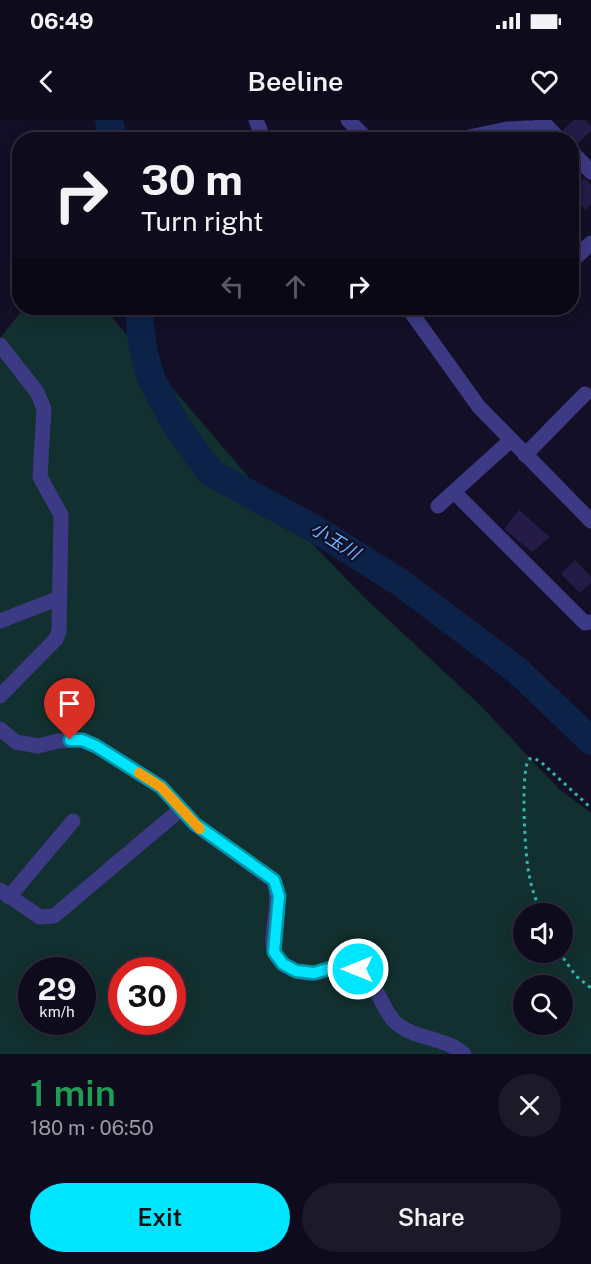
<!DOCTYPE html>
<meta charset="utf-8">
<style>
:root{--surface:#0e0b1c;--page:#1c1929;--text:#f1f3f6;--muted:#9b9ba3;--line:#2e2b3b;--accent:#00e5ff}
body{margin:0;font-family:"Public Sans","Noto Sans JP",sans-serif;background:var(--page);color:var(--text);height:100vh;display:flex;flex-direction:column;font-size:22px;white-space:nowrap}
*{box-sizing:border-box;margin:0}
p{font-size:20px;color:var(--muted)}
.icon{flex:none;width:33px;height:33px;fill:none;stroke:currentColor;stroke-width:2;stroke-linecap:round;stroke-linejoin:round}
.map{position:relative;height:934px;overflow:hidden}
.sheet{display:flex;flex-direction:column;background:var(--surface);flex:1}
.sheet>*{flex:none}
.banner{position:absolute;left:12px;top:12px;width:567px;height:183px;border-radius:24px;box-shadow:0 3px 15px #0003,0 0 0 2px var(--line);background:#0e0b1c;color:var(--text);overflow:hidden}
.tools{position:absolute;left:513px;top:783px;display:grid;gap:12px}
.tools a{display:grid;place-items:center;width:60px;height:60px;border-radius:50%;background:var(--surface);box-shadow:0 3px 15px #0003,0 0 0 2px var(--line);font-size:30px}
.speed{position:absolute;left:18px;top:837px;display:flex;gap:12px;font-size:30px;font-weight:700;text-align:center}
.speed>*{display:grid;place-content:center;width:78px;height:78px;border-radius:50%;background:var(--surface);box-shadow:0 3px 15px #0003,0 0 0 2px var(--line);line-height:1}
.speed small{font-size:15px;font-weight:400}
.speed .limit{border:9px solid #d22;background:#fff;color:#111}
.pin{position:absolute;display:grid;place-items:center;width:51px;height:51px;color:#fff;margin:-62px -26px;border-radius:50% 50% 50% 0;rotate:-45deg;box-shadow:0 0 6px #0007}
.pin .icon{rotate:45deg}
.me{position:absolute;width:66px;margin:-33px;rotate:270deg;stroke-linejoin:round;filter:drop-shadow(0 0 4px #0008)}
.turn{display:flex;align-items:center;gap:21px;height:126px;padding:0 30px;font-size:27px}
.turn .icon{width:78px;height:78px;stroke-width:2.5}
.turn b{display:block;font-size:42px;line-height:51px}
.lanes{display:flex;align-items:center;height:57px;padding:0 30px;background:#0003;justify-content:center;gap:30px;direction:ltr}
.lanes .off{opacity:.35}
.round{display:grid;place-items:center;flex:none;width:63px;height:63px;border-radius:32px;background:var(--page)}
.headline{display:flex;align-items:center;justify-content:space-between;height:102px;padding:0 30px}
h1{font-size:36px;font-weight:600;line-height:45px;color:#1e9e55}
.cta{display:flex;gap:12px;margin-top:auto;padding:12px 30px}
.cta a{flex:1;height:69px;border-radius:36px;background:var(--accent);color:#111;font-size:24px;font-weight:600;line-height:69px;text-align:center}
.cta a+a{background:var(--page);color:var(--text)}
.status{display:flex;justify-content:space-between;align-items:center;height:42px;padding:0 30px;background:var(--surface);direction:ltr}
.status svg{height:16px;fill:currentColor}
header{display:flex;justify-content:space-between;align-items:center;height:78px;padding:0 30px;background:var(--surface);font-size:27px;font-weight:600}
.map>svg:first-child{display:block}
</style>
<div class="status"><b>06:49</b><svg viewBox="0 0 49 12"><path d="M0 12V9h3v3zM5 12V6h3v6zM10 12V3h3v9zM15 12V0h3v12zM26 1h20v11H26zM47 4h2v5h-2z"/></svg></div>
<header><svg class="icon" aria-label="back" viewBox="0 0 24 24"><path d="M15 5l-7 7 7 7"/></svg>Beeline<svg class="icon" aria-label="heart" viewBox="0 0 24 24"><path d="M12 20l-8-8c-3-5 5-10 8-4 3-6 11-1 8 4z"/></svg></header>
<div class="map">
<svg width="591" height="934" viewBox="0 0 591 934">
<rect width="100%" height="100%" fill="#130f26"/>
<path fill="#12302f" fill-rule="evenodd" d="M24 188H104L258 368 366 479 480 585 559 669 591 693V934H0V218ZM524 794H562V832H524ZM32 850H82V902H32ZM122 850H172V902H122ZM524 866H562V904H524Z"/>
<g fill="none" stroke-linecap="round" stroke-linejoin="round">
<path stroke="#0c2248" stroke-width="28" d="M109 0 113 20
M138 188 144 234 151 258 176 305 211 353 315 409 401 463 518 551 591 621"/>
</g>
<path fill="#241b47" d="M574 0H585L591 7V11L576 25 562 11Z
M572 46 582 57 572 67Z
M584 58 591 65V84L586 90 572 75V70Z
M519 390 550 417 532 432 504 409Z
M575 440 591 457V463L580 473 561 454Z"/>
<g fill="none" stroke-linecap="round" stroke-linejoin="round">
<path stroke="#2fb8b0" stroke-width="3" stroke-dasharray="3 4.5" stroke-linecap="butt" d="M542 794C536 781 531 767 529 754 525 736 520 651 529 639L534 638 542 643 591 688
M559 832 576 856 591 868"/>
<path stroke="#3d3a85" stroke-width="15" d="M256 0 264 20
M348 0 368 20
M541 0 560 20
M455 20 507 9 547 7
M572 32 591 52
M572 141 591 123
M408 188 479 287 591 401
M0 225 37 272 44 289 40 357 61 395 59 511 56 519 0 576
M525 335 585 274
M454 372 585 503 591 502
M438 386 511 320
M0 501 59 478
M0 609 16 622 38 626 58 621 82 620 96 626 161 667 195 704 274 761C282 785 268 818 275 833 281 847 299 854 314 853 324 853 334 844 345 844 372 845 379 885 394 901 413 920 444 916 464 934
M0 770 40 797 54 796 181 689
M9 777 73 701"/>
</g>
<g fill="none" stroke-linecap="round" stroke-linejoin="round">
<defs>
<path id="route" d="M70 620H82L96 626 161 667 195 704 274 760 279 776 274 832 283 844 296 851 314 853 345 844 358 849"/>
</defs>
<use href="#route" stroke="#0095a6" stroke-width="15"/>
<use href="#route" stroke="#00e5ff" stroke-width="10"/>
<path stroke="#f59e0b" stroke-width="10" d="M139 653 161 667 200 709"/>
</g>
<g text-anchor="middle" stroke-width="4.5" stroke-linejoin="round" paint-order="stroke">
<g font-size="18" font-style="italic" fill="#62b6ff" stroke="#130f26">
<text transform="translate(335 421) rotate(32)" y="6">小玉川</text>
</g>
</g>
</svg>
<div class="tools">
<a><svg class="icon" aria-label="sound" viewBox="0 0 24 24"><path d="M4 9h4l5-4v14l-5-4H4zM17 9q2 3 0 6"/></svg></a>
<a><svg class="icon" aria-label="search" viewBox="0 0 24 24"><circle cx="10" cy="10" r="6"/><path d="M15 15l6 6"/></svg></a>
</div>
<div class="speed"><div>29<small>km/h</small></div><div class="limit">30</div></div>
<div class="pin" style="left:70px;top:620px;background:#d93025"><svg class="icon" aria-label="arrive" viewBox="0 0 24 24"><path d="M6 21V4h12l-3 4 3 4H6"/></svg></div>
<svg class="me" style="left:358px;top:849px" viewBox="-20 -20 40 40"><circle r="17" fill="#00e5ff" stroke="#fff" stroke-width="3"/><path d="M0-11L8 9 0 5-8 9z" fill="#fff"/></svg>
<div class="banner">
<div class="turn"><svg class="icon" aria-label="right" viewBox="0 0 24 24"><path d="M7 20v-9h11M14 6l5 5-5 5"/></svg><div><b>30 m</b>Turn right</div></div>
<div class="lanes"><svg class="icon off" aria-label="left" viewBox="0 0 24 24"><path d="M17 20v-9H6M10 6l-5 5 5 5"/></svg><svg class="icon off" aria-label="ahead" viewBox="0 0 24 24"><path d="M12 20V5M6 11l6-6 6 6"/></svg><svg class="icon" aria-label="right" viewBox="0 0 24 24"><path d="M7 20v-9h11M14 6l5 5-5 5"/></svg></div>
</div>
</div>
<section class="sheet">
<div class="headline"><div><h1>1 min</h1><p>180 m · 06:50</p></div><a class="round"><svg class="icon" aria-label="close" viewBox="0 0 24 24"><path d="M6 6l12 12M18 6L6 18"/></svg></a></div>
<div class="cta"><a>Exit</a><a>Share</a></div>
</section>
